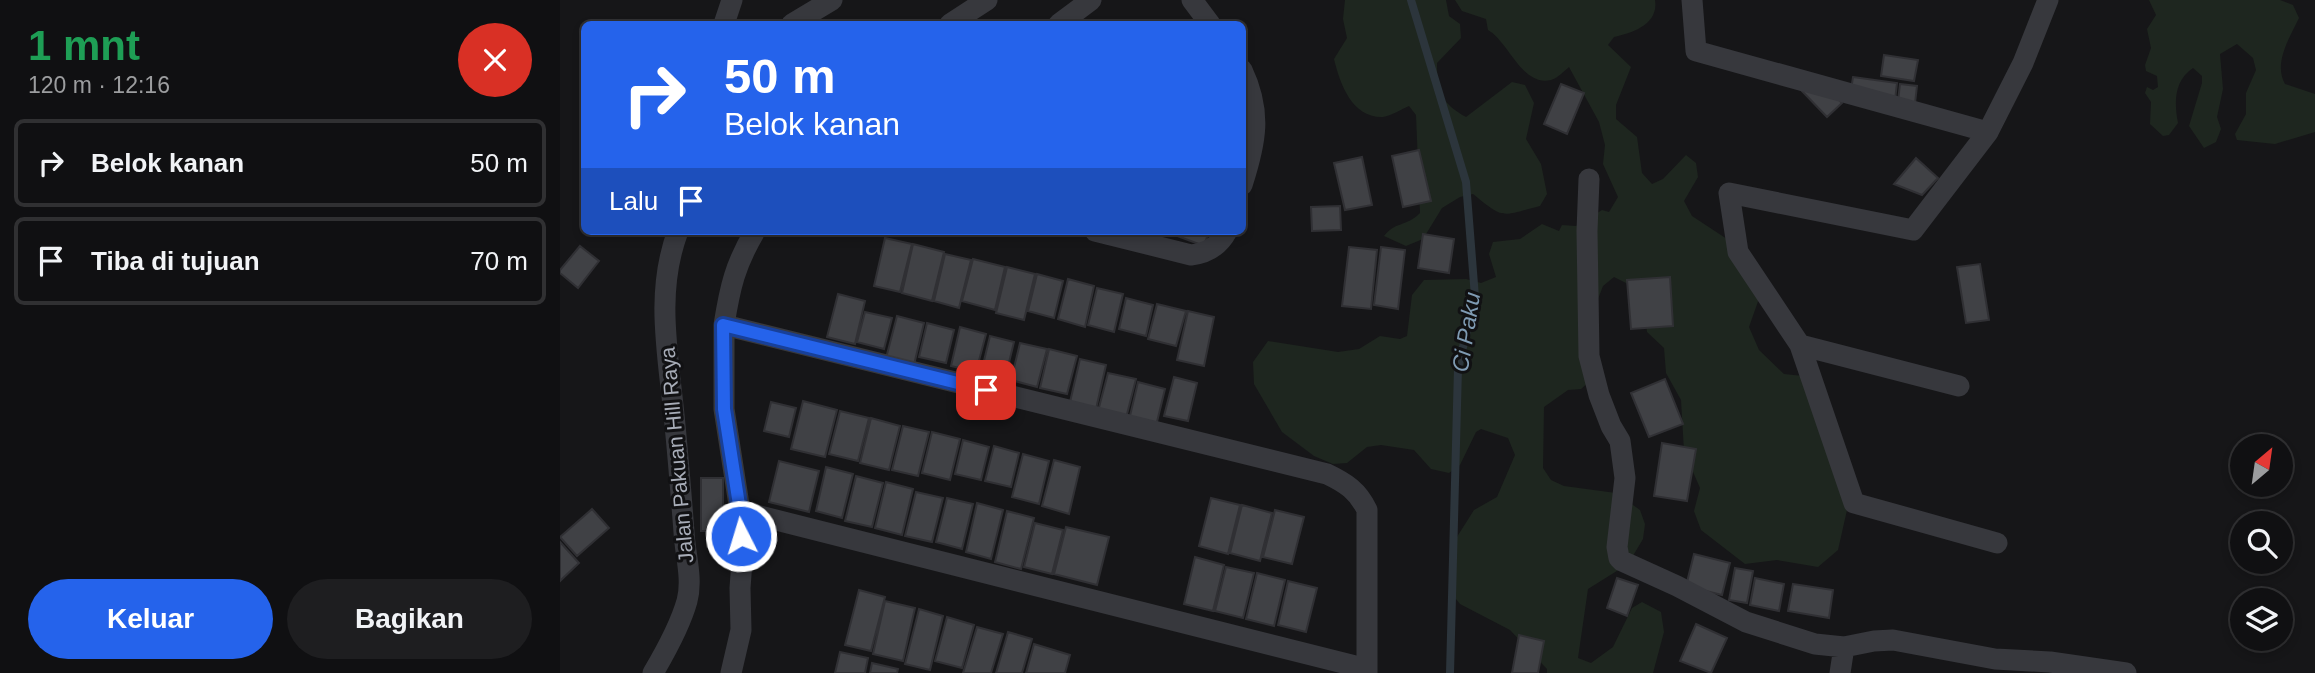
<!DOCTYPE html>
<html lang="id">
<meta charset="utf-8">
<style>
:root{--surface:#101012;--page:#1e1e20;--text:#f1f3f6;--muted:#9c9d9f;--line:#303032;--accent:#2563eb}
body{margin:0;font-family:Helvetica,sans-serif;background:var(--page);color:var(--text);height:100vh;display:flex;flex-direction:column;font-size:26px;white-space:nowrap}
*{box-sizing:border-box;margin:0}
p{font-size:23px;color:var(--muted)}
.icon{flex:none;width:38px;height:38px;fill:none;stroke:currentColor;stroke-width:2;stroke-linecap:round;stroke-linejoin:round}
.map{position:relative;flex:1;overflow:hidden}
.side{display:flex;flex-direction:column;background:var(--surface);width:560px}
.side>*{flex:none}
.top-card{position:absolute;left:21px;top:21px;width:665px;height:214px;border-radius:10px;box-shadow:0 4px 10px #0003,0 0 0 2px var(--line);background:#2563eb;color:#fff;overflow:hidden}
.needle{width:46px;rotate:29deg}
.tools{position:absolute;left:1670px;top:434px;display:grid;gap:14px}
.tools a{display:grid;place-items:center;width:63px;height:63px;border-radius:50%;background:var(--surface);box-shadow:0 4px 10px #0003,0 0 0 2px var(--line);font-size:35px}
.pin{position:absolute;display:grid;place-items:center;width:60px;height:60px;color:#fff;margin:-30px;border-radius:14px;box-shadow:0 4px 10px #0006}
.me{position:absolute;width:77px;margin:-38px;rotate:355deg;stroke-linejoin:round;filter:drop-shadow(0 0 5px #0008)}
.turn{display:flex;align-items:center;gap:24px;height:147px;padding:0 28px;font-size:32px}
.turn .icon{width:91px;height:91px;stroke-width:2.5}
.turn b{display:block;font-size:49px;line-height:60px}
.then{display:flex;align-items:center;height:66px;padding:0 28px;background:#0003;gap:14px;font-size:26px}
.round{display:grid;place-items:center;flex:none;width:74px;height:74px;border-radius:37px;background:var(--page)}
.summary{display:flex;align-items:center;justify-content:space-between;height:119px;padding:0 28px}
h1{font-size:42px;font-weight:700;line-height:52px;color:#1e9e55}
.action{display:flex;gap:14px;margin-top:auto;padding:14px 28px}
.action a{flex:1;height:80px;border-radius:42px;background:var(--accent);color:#fff;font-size:28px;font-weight:700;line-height:80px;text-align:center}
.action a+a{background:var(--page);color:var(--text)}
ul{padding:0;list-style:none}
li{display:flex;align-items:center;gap:21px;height:88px;margin:0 14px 10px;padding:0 14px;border:4px solid var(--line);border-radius:10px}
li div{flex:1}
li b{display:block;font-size:26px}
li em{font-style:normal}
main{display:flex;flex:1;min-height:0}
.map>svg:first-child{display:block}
</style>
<main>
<section class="side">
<div class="summary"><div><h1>1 mnt</h1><p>120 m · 12:16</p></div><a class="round" style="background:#d93025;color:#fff"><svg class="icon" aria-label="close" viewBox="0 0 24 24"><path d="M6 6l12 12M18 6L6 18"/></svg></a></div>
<ul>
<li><svg class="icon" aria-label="right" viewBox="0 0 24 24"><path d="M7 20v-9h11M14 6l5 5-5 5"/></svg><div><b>Belok kanan</b></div><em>50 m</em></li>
<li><svg class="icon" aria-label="arrive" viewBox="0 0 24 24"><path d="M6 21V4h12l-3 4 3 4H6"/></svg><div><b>Tiba di tujuan</b></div><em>70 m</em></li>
</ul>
<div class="action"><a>Keluar</a><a>Bagikan</a></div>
</section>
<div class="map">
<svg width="1755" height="673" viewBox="0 0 1755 673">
<rect width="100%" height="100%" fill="#161618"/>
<path fill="#1e261f" d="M785 0H886L889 16 900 24 901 38 877 63C877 92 881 103 906 117L952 82 965 85 974 103 966 139 981 164 987 194 980 206C940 216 945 220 913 194L900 197 882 208 863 239 846 246 824 236C836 221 846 227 860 213L856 115 849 106C842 109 831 116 823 117 792 118 780 84 774 59L787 38 783 19Z
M895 0H1095C1099 24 1073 33 1054 37L1048 45 1071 67 1056 105V119L1077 137 1082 173 1092 184 1103 179 1126 155 1136 163 1138 177 1124 201 1132 216 1170 241 1201 293 1189 327 1199 350 1224 374 1253 377 1287 510 1278 550 1258 567 1217 560 1185 564 1141 530 1134 511 1140 488 1124 451 1121 400 1106 373 1104 348 1087 332 1082 291 1054 277 1043 286 1038 299 1031 380 1021 389 1008 390 984 407 983 468 991 480 1004 486 1056 493 1080 510 1085 524 1083 539 1068 564 1028 589 1018 658 1031 663 1053 647 1072 608 1082 602 1101 612 1104 632 1093 673H987V669L950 630 900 604 891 593 895 540 914 510 937 497 955 455 948 438 921 429 916 432 900 465 889 473 871 469 854 450 821 445 807 447 787 463 773 464 754 456 722 432 694 384 693 362 708 341 778 352 799 349 820 336 840 339 847 336 852 295 864 280 906 279 921 283 936 277 929 254 933 242 960 239 982 224 999 231 1002 225 1016 226 1042 210 1049 212 1058 197 1043 164 1045 145 1039 122 1009 67C1004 71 998 78 991 80 962 87 949 42 928 30L926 19 902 11Z
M1589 0H1720L1733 5 1739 18C1730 37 1713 63 1725 84L1755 94V132L1715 144 1677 140 1675 134 1686 114V93L1696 70 1693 58 1677 44 1660 54 1663 89 1657 117 1661 129 1656 142 1644 148 1629 126 1642 83V76L1633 68C1614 81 1614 102 1618 123L1609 135 1603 136 1590 124 1591 102 1585 93 1587 87 1593 90 1598 87 1597 76 1586 71 1585 65 1591 48 1587 29 1596 15Z"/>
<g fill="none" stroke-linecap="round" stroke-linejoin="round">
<path stroke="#2c353c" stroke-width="8" d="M851 0 906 182 915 297 898 368 890 673"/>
</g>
<path fill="#404145" stroke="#303034" stroke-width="2" d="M1324 55 1358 60 1354 81 1321 76Z
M1256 76 1282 103 1267 117 1241 90Z
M1293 77 1337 83 1334 109 1289 103Z
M1001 84 1024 93 1007 134 984 124Z
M1340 84 1357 86 1354 112 1337 110Z
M859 150 871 201 843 207 832 156Z
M802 157 812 205 785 210 774 163Z
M1356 158 1378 178 1362 195 1334 184Z
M780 206 781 230 752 231 751 207Z
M604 231H649L644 246Z
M863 234 894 239 889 273 858 268Z
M325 238 352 244 340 292 314 286Z
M353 244 384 252 372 301 342 293Z
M20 246 39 261 18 288 0 273V270Z
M789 247 817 250 811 309 782 306Z
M821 247 845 250 838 309 814 305Z
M385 254 411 260 399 308 374 301Z
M413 259 445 267 435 310 402 301Z
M1420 264 1429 320 1406 323 1397 267Z
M447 267 475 274 464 320 436 313Z
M477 274 503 281 494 318 468 311Z
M1110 277 1113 326 1071 329 1067 280Z
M508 279 534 286 525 327 498 319Z
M537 288 563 294 554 332 528 325Z
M278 294 305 301 295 344 267 337Z
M566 298 593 305 586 336 559 329Z
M597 304 626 311 616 346 588 339Z
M628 311 654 317 644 366 617 360Z
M305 312 332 318 324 349 297 342Z
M337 316 364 323 353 369 325 362Z
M367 323 394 330 386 363 359 357Z
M400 327 426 334 416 372 391 366Z
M430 336 454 342 445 379 421 373Z
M460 343 487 349 477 387 451 380Z
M489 349 517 356 507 394 480 388Z
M520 359 546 365 536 409 510 402Z
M548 373 576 379 565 422 537 415Z
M614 377 637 383 628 421 604 416Z
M1105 379 1123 424 1089 437 1071 393Z
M578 382 605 389 596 426 569 420Z
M243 401 277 410 265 457 231 449Z
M211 402 236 408 229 437 204 431Z
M280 411 309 418 298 461 269 454Z
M311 418 340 426 329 470 300 463Z
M343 426 369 432 358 476 332 470Z
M372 432 400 439 390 480 362 473Z
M403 440 429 447 421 480 395 474Z
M1102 443 1136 449 1127 501 1094 496Z
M434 446 459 453 451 487 425 481Z
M463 454 489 461 479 504 452 497Z
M494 460 520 467 509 514 482 506Z
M219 461 259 471 249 512 209 502Z
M266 467 293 474 282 518 256 511Z
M296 476 323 483 312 527 285 521Z
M141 478H163V531H141Z
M326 482 353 489 342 535 315 528Z
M356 492 383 498 372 542 345 536Z
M387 498 413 504 402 549 376 542Z
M651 498 680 505 668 554 639 546Z
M417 503 443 510 431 559 406 552Z
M682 505 712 513 700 561 670 553Z
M32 509 49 528 17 556 0 537Z
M715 510 744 517 732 564 703 557Z
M447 511 474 518 461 569 435 562Z
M475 523 503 530 492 574 464 567Z
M506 527 549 537 537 585 494 574Z
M0 542 19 563 0 581Z
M1134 554 1170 563 1162 595 1126 586Z
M635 557 664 565 653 611 624 604Z
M666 567 694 573 683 618 655 611Z
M1175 568 1193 571 1187 603 1169 600Z
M697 573 725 580 714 626 686 619Z
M1057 578 1078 585 1067 616 1047 608Z
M1195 578 1224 584 1219 611 1190 605Z
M728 581 757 588 746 632 718 625Z
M1233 584 1273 590 1269 618 1228 611Z
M299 590 325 597 311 651 285 645Z
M325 601 355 608 343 661 313 654Z
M359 609 383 616 370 670 345 664Z
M387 617 414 625 402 668 375 661Z
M1136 624 1167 638 1151 673 1120 661Z
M417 627 443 634 431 673H403Z
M448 632 472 639 462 673H436Z
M959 635 984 641 978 673H952Z
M474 644 510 655 505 673H466Z
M280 652 308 658 305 673H275Z
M312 663 338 669 337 673H310Z"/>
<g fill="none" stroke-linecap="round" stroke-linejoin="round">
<path stroke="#37383d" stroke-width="21" d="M632 0 650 24
M1132 0 1136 51 1428 132 1463 63 1488 0
M164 24 172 0
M232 24 272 0
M390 24 427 0
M499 24 531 0
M682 70C702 112 696 142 682 185
M1428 132 1353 230 1169 193 1178 252 1240 345 1294 503 1437 543
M1029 179 1027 231 1029 356 1039 395 1051 426 1060 441 1065 478 1057 547 1059 558 1062 561 1117 586 1186 622 1255 644 1284 647 1314 641 1333 640 1435 659 1490 662 1566 673
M195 231C175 265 170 287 164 325L767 474C786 483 798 491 807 510V673
M535 231 631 255C648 253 659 246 667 231
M164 325V409L180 511 182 561 180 588 181 630 171 673
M1240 345 1399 386
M180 511 807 669
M93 673C106 651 120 626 127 601 133 579 125 554 124 532 121 493 118 454 114 415 108 353 95 292 118 231
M1280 673 1284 647"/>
</g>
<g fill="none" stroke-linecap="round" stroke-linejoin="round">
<defs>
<path id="route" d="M181 536 180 511 164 409 163 325 426 390"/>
</defs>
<use href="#route" stroke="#184099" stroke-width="18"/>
<use href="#route" stroke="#2563eb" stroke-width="12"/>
</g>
<g text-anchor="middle" stroke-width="6" stroke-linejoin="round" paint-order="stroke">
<g font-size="21" fill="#a8adb8" stroke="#111113">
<text transform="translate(117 455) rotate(-95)" y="7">Jalan Pakuan Hill Raya</text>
</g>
<g font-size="23" font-style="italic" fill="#7f9bb3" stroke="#111113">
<text transform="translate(906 332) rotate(-81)" y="8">Ci Paku</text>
</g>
</g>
</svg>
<div class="tools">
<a><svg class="needle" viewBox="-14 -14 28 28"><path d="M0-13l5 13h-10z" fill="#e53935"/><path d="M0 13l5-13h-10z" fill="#9c9d9f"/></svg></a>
<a><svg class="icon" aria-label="search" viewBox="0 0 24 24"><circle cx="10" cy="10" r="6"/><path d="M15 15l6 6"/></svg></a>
<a><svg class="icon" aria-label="layers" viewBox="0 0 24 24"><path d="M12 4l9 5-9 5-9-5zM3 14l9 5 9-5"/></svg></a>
</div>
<div class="pin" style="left:426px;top:390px;background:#d93025"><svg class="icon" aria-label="arrive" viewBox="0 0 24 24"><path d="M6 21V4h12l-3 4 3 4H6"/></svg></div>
<svg class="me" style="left:181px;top:536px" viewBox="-20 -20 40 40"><circle r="17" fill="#2563eb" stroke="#fff" stroke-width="3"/><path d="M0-11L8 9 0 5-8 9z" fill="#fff"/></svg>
<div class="top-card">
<div class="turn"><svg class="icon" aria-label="right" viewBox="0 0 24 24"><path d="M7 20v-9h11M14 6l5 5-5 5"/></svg><div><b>50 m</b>Belok kanan</div></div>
<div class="then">Lalu<svg class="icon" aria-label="arrive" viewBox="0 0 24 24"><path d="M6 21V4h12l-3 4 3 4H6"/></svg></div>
</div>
</div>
</main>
